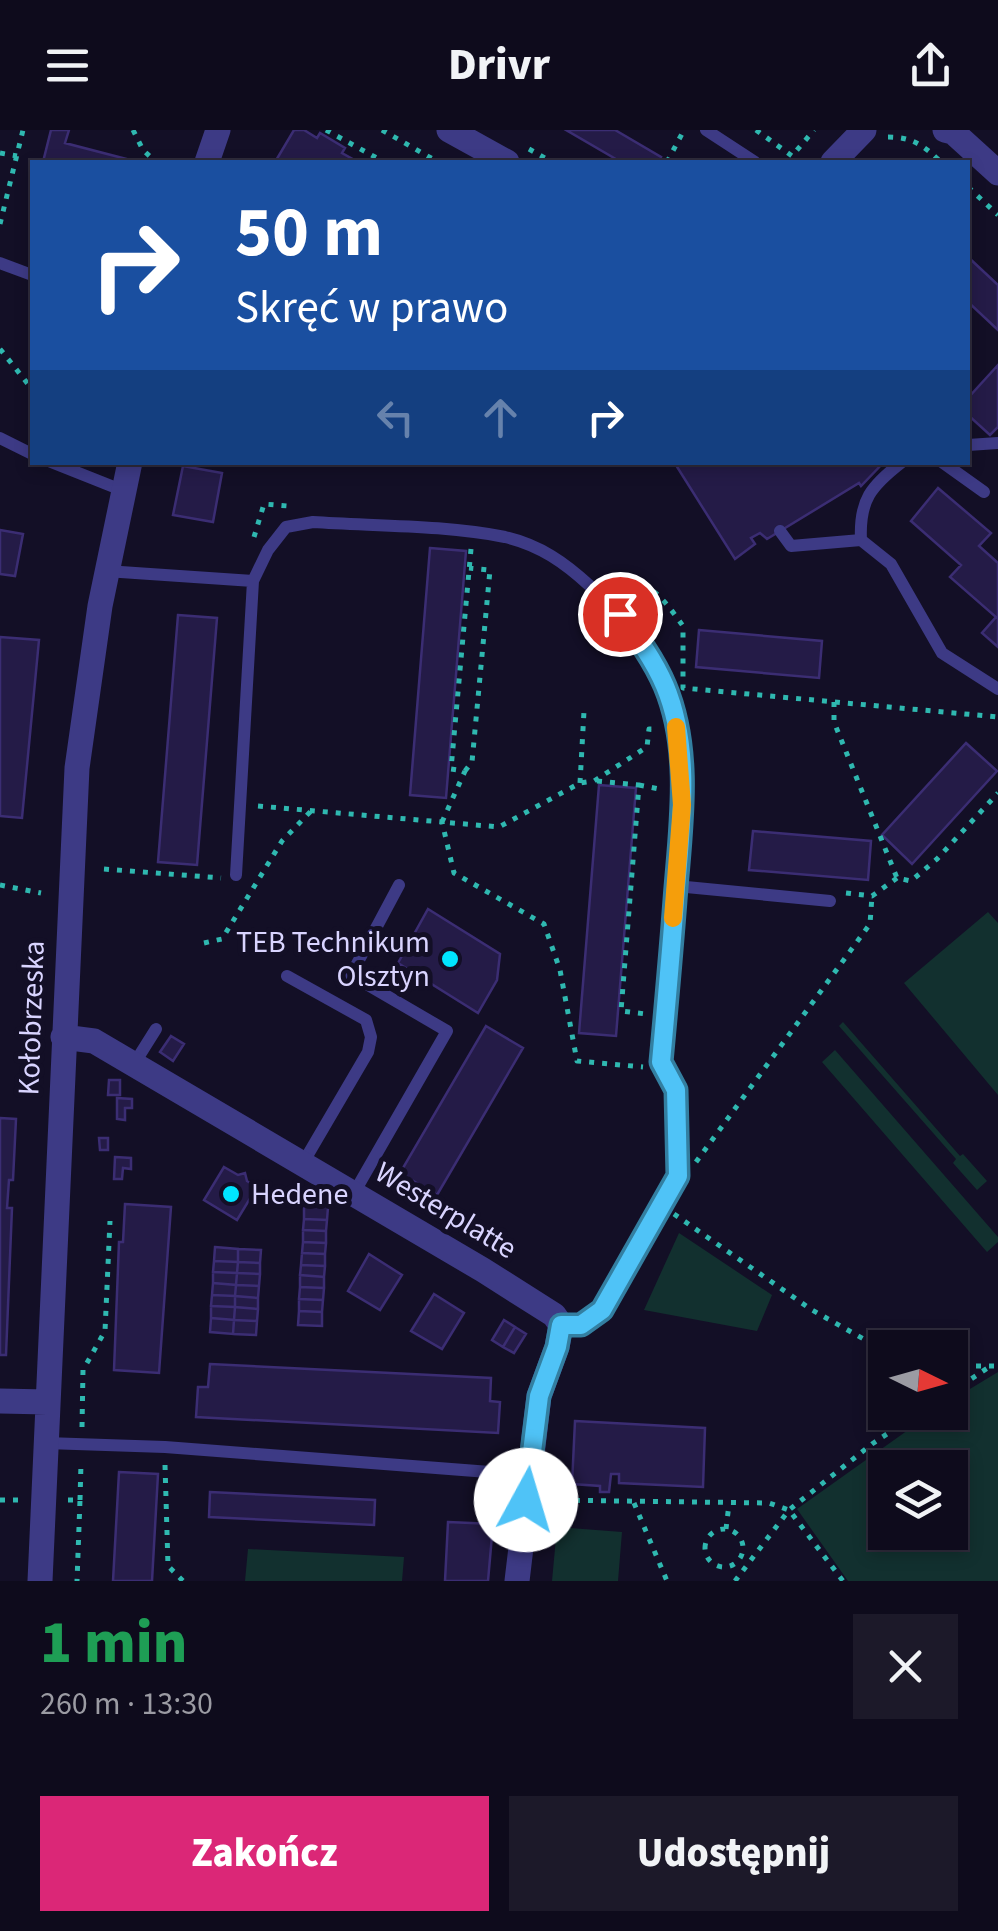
<!DOCTYPE html>
<html lang="pl">
<meta charset="utf-8">
<style>
:root{--surface:#0e0b1c;--page:#1c1929;--text:#f1f3f6;--muted:#9b9ba3;--line:#2e2b3b;--accent:#db2777}
body{margin:0;font-family:"Source Sans 3",sans-serif;background:var(--page);color:var(--text);height:100vh;display:flex;flex-direction:column;font-size:38px;white-space:nowrap}
*{box-sizing:border-box;margin:0}
p{font-size:32px;color:var(--muted)}
.icon{flex:none;width:55px;height:55px;fill:none;stroke:currentColor;stroke-width:2;stroke-linecap:round;stroke-linejoin:round}
.map{position:relative;height:1451px;overflow:hidden}
.details{display:flex;flex-direction:column;background:var(--surface);flex:1}
.details>*{flex:none}
.hud{position:absolute;left:30px;top:30px;width:940px;height:305px;border-radius:0px;box-shadow:0 5px 15px #0003,0 0 0 2px var(--line);background:#1a4fa0;color:#fff;overflow:hidden}
.needle{width:65px;rotate:95deg}
.fabs{position:absolute;left:868px;top:1200px;display:grid;gap:20px}
.fabs a{display:grid;place-items:center;width:100px;height:100px;border-radius:0px;background:var(--surface);box-shadow:0 5px 15px #0003,0 0 0 2px var(--line);font-size:50px}
.pin{position:absolute;display:grid;place-items:center;width:85px;height:85px;color:#fff;margin:-42px;border:5px solid #fff;border-radius:50%;box-shadow:0 2px 10px #0007}
.me{position:absolute;width:110px;margin:-55px;rotate:6deg;stroke-linejoin:round;filter:drop-shadow(0 0 8px #0008)}
.turn{display:flex;align-items:center;gap:35px;height:210px;padding:0 40px;font-size:45px}
.turn .icon{width:130px;height:130px;stroke-width:2.5}
.turn b{display:block;font-size:70px;line-height:85px}
.lanes{display:flex;align-items:center;height:95px;padding:0 40px;background:#0003;justify-content:center;gap:50px;direction:ltr}
.lanes .off{opacity:.35}
.round{display:grid;place-items:center;flex:none;width:105px;height:105px;border-radius:0px;background:var(--page)}
.summary{display:flex;align-items:center;justify-content:space-between;height:170px;padding:0 40px}
h1{font-size:60px;font-weight:800;line-height:75px;color:#1e9e55}
.cta{display:flex;gap:20px;margin-top:auto;padding:20px 40px}
.cta a{flex:1;height:115px;border-radius:0px;background:var(--accent);color:#fff;font-size:40px;font-weight:800;line-height:115px;text-align:center}
.cta a+a{background:var(--page);color:var(--text)}
header{display:flex;justify-content:space-between;align-items:center;height:130px;padding:0 40px;background:var(--surface);font-size:45px;font-weight:800}
.map>svg:first-child{display:block}
</style>
<header><svg class="icon" aria-label="menu" viewBox="0 0 24 24"><path d="M4 6h16M4 12h16M4 18h16"/></svg>Drivr<svg class="icon" aria-label="share" viewBox="0 0 24 24"><path d="M12 15V3M7 8l5-5 5 5M5 13v7h14v-7"/></svg></header>
<div class="map">
<svg width="998" height="1451" viewBox="0 0 998 1451">
<rect width="100%" height="100%" fill="#130f26"/>
<path fill="#12302f" fill-rule="evenodd" d="M988 782 998 793V965L904 853Z
M843 892 960 1026 963 1024 987 1051 977 1060 953 1033 956 1029 839 896Z
M835 920 998 1107V1112L987 1122 822 932Z
M679 1103 772 1165 757 1201 644 1180Z
M998 1242V1451H848L797 1379 932 1283 950 1282V1271ZM885 1338H950V1402H885Z
M557 1397 622 1402 618 1451H552Z
M248 1419 404 1427 402 1451H245Z"/>
<path fill="#241b47" stroke="#3b2d73" stroke-width="2.5" d="M51 0H69L65 13 138 32H43Z
M294 0H304L317 8 320 3 345 18 342 23 358 32H275Z
M566 0H615L661 27 658 32H621Z
M968 127 998 155V200L968 172Z
M998 235V297L990 305 968 285V268Z
M674 332H884L861 356 859 353 767 409 760 403 751 408 755 414 735 429Z
M183 336 222 343 213 392 173 385Z
M938 358 991 403 979 416 998 433V517L982 503 996 487 950 447 961 435 911 391Z
M0 400 23 404 15 446 0 444Z
M430 418 466 421 446 668 410 665Z
M178 485 217 488 197 735 158 732Z
M699 500 822 511 819 548 696 537Z
M0 507 39 510 22 688 0 686Z
M966 613 997 641 912 734 882 705Z
M599 655 636 658 616 906 579 903Z
M753 701 871 711 868 750 749 740Z
M428 779 500 824 497 850 478 883 398 833Z
M486 896 523 918 437 1065 400 1043Z
M171 906 184 914 173 931 160 922Z
M109 950H120V965H108Z
M117 968 132 969V978H125V990L117 989Z
M0 988 16 989 13 1050H9L7 1078H12L6 1225H0Z
M99 1008H108V1020H100Z
M115 1027 131 1028V1039L123 1038 122 1049H114Z
M224 1037 238 1045 245 1043 247 1051 257 1057 237 1090 204 1070Z
M125 1074 171 1077 159 1243 114 1240 119 1112H123Z
M304 1076 328 1077 327 1090 304 1089Z
M304 1089 327 1090 326 1101 303 1100Z
M303 1100 326 1101V1113L303 1112Z
M303 1112 326 1113 325 1124 302 1123Z
M215 1117 238 1119V1132L214 1131Z
M238 1119 261 1120 260 1133 238 1132Z
M302 1123 325 1124V1136L301 1135Z
M369 1124 402 1145 380 1180 348 1161Z
M214 1131 238 1132 237 1143 213 1142Z
M238 1132 260 1133V1144L237 1143Z
M301 1135 325 1136 324 1147 300 1145Z
M213 1142 237 1143 236 1155 213 1153Z
M237 1143 260 1144 259 1156 236 1155Z
M300 1145 324 1147V1158L300 1157Z
M213 1153 236 1155 235 1166 212 1165Z
M236 1155 259 1156 258 1168 235 1166Z
M300 1157 324 1158 323 1170 299 1169Z
M434 1164 464 1183 442 1219 411 1201Z
M212 1165 235 1166V1177L211 1176Z
M235 1166 258 1168V1179L235 1177Z
M299 1169 323 1170 322 1182 299 1181Z
M211 1176 235 1177 234 1190 211 1188Z
M235 1177 258 1179 257 1191 234 1190Z
M299 1181 322 1182V1196L298 1195Z
M211 1188 234 1190 233 1204 210 1202Z
M234 1190 257 1191 256 1205 233 1204Z
M504 1190 515 1197 503 1217 492 1210Z
M515 1197 526 1204 514 1223 503 1217Z
M210 1234 491 1248 490 1271 500 1272 498 1303 196 1287 198 1257H208Z
M575 1291 705 1298 703 1357 619 1353V1344H611L609 1362H600V1356L572 1354Z
M119 1342 158 1344 152 1451H113Z
M210 1362 375 1370 374 1395 209 1387Z
M448 1392 493 1394 488 1451H445Z"/>
<g fill="none" stroke-linecap="round" stroke-linejoin="round">
<path stroke="#2fb8b0" stroke-width="5" stroke-dasharray="5 8" stroke-linecap="butt" d="M133 0 143 20 156 32
M326 0 384 32
M382 0 438 32
M756 0 792 26 814 0
M888 7C913 7 924 16 941 32
M529 19 552 32
M0 23 17 26
M667 32 684 0
M968 57 998 85
M0 94 23 0
M0 219 32 259
M254 407 264 374 288 376
M471 419 451 639 465 641 442 692 499 697 580 653 594 651 647 617 649 599H657
M617 456C647 443 667 474 683 496V558L998 587
M834 572V592L897 748 911 751 937 729 998 663
M465 641 472 632 490 440 469 438
M597 651 639 655 621 881 646 884
M580 653 584 581
M639 655 664 660
M258 676 442 692 454 743 544 794 560 840 577 931 643 937
M104 739 221 748
M0 755 41 763
M846 763 872 766 897 748
M204 813 222 809 282 711 312 680
M696 1032 870 794 872 766
M674 1084 812 1180 885 1221
M950 1236H998
M950 1263 989 1237
M82 1297 83 1240 105 1201 110 1091
M165 1335 168 1436 183 1451
M0 1370H22
M68 1370H80L77 1451
M80 1370 81 1333
M549 1370 769 1373 789 1380 843 1451
M634 1373 667 1451
M705 1418a19 19 0 1 1 38 0a19 19 0 1 1-38 0Z
M726 1399 729 1374
M735 1451 789 1380 872 1314 920 1282"/>
<path stroke="#3d3a85" stroke-width="12" d="M706 0 755 32
M0 133 32 145
M0 308 32 324
M968 315 998 313
M51 332 124 361
M942 332 984 362
M780 401 791 416 861 410 891 434 942 523 998 559
M861 410C859 370 871 356 902 332
M106 441 253 451
M236 745 253 451 268 420 286 397 313 392C374 396 446 395 505 407 540 415 565 433 590 456 660 521 681 581 682 675L661 932 676 960 678 1046 602 1180 581 1195H561
M676 756 830 771
M287 846 366 890 371 907 368 922 303 1033
M134 934 156 899
M354 1063 447 901 351 845 399 755
M46 1313 165 1317 528 1345"/>
<path stroke="#3d3a85" stroke-width="25" d="M449 0 507 32
M945 0 953 2 998 43
M207 32 218 0
M833 32 864 0
M63 907 94 911 483 1140 554 1185 561 1195 557 1217 539 1266 517 1451
M0 1271 47 1272
M40 1451 77 638 100 476 130 332"/>
</g>
<g fill="none" stroke-linecap="round" stroke-linejoin="round">
<defs>
<path id="route" d="M526 1370 539 1266 557 1217 561 1195H581L602 1180 678 1046 676 960 661 932C666 878 671 824 675 770 680 701 693 623 665 556 654 530 637 507 620 484"/>
</defs>
<use href="#route" stroke="#337fa1" stroke-width="25"/>
<use href="#route" stroke="#4fc3f7" stroke-width="18"/>
<path stroke="#f59e0b" stroke-width="18" d="M673 788 682 675 676 597"/>
</g>
<g fill="#00e5ff" stroke="#130f26" stroke-width="4">
<circle cx="450" cy="829" r="10"/>
<circle cx="231" cy="1064" r="10"/>
</g>
<g text-anchor="middle" stroke-width="10" stroke-linejoin="round" paint-order="stroke">
<g font-size="30" fill="#d9d4ff" stroke="#130f26" text-anchor="end">
<text x="430" y="822">TEB Technikum<tspan x="430" dy="34">Olsztyn</tspan></text>
<text x="251" y="1074" text-anchor="start">Hedene</text>
</g>
<g font-size="30" fill="#d9d4ff" stroke="#130f26">
<text transform="translate(31 888) rotate(-88)" y="10">Kołobrzeska</text>
<text transform="translate(446 1080) rotate(31)" y="10">Westerplatte</text>
</g>
</g>
</svg>
<div class="fabs">
<a><svg class="needle" viewBox="-14 -14 28 28"><path d="M0-13l5 13h-10z" fill="#e53935"/><path d="M0 13l5-13h-10z" fill="#9b9ba3"/></svg></a>
<a><svg class="icon" aria-label="layers" viewBox="0 0 24 24"><path d="M12 4l9 5-9 5-9-5zM3 14l9 5 9-5"/></svg></a>
</div>
<div class="pin" style="left:620px;top:484px;background:#d93025"><svg class="icon" aria-label="arrive" viewBox="0 0 24 24"><path d="M6 21V4h12l-3 4 3 4H6"/></svg></div>
<svg class="me" style="left:526px;top:1370px" viewBox="-20 -20 40 40"><circle r="19" fill="#fff"/><path d="M0-13L10 11 0 6-10 11z" fill="#4fc3f7"/></svg>
<div class="hud">
<div class="turn"><svg class="icon" aria-label="right" viewBox="0 0 24 24"><path d="M7 20v-9h11M14 6l5 5-5 5"/></svg><div><b>50 m</b>Skręć w prawo</div></div>
<div class="lanes"><svg class="icon off" aria-label="left" viewBox="0 0 24 24"><path d="M17 20v-9H6M10 6l-5 5 5 5"/></svg><svg class="icon off" aria-label="ahead" viewBox="0 0 24 24"><path d="M12 20V5M6 11l6-6 6 6"/></svg><svg class="icon" aria-label="right" viewBox="0 0 24 24"><path d="M7 20v-9h11M14 6l5 5-5 5"/></svg></div>
</div>
</div>
<section class="details">
<div class="summary"><div><h1>1 min</h1><p>260 m · 13:30</p></div><a class="round"><svg class="icon" aria-label="close" viewBox="0 0 24 24"><path d="M6 6l12 12M18 6L6 18"/></svg></a></div>
<div class="cta"><a>Zakończ</a><a>Udostępnij</a></div>
</section>
